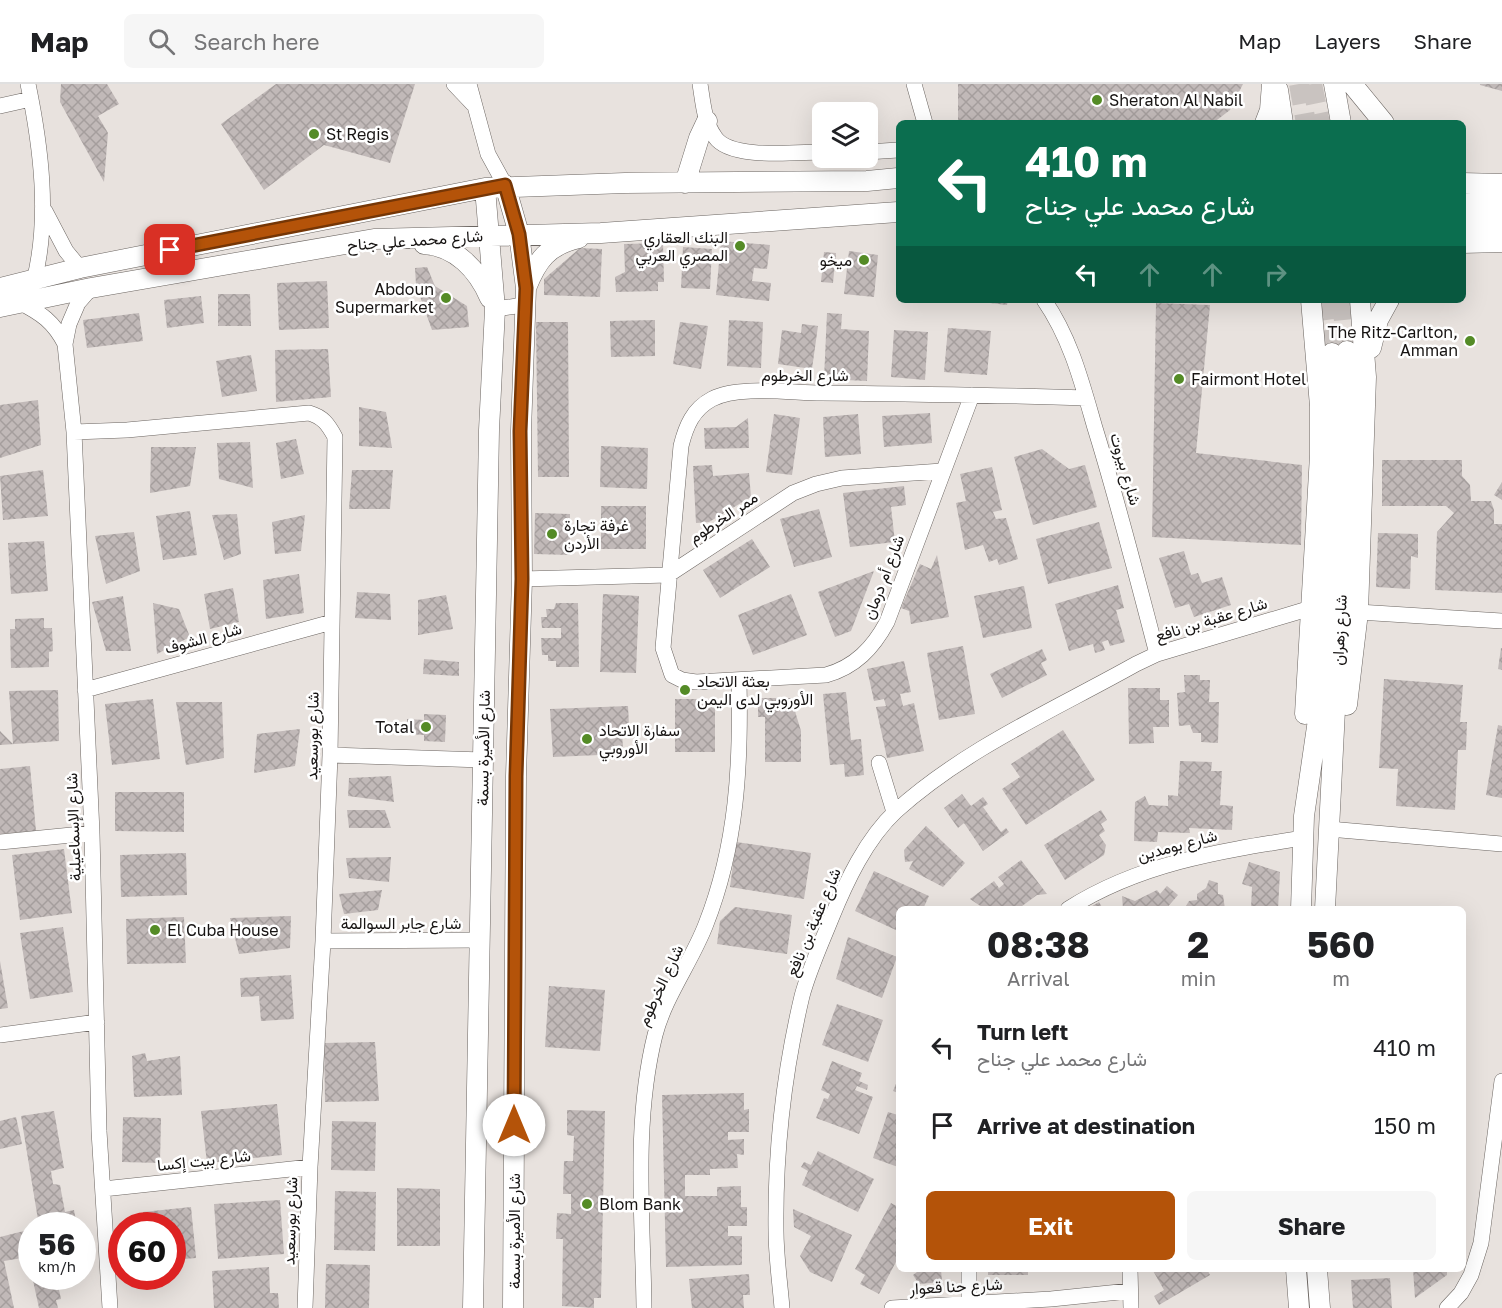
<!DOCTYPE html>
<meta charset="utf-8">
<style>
:root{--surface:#fff;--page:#f6f6f6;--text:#202124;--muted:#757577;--line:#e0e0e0;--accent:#b45309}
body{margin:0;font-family:"Golos Text",Vazirmatn,sans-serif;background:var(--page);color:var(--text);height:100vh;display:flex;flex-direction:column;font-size:22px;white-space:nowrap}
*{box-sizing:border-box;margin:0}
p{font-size:20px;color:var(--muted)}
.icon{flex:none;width:33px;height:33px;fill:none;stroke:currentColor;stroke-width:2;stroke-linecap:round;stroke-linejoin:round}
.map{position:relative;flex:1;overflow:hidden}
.side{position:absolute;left:896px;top:822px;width:570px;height:366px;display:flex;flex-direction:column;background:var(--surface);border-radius:9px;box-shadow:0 6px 24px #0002}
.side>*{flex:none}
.top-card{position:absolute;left:896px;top:36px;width:570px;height:183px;border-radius:9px;box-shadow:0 6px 24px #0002;background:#0b6e4f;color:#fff;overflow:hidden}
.buttons{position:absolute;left:812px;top:18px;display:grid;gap:12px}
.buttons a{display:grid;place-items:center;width:66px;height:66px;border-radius:9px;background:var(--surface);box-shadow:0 6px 24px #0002;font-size:30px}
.speed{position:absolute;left:18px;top:1128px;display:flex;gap:12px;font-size:30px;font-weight:700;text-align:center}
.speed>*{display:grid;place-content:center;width:78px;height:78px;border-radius:50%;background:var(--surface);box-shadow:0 6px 24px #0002;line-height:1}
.speed small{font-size:15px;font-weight:400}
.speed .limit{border:9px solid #d22;background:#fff;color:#111}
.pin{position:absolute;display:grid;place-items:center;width:51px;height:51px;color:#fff;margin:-26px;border-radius:12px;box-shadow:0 3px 9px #0006}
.me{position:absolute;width:66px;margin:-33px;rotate:0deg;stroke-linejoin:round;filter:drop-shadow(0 0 4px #0008)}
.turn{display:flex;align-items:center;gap:21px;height:126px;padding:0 30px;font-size:27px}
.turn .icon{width:78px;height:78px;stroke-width:2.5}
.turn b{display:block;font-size:42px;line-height:51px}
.lanes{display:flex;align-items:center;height:57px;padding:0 30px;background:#0003;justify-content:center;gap:30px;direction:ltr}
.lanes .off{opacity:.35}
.eta{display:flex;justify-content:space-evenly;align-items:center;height:102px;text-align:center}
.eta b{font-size:36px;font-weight:700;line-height:42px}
.primary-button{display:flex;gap:12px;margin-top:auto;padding:12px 30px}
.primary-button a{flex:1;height:69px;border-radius:9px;background:var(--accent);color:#fff;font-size:24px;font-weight:700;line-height:69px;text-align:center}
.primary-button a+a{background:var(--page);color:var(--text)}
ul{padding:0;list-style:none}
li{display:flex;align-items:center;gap:18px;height:78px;padding:0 30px}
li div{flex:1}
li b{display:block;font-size:22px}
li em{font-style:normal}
header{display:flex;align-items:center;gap:36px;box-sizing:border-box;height:84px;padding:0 30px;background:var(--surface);border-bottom:2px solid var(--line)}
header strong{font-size:28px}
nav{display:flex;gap:33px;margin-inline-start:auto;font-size:21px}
.search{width:420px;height:54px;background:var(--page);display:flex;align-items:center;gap:15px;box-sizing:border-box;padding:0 21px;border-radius:9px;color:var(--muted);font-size:22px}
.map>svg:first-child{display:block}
</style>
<header>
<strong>Map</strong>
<div class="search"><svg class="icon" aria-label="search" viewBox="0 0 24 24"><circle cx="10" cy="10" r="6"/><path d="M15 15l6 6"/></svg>Search here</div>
<nav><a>Map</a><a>Layers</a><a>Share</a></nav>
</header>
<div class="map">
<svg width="1502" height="1224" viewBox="0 0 1502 1224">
<defs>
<pattern id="building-cross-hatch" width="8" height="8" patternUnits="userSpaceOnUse" patternTransform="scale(1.5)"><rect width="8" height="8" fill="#c1b9b8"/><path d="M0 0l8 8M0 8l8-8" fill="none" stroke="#a59e9d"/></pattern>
</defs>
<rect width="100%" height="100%" fill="#e8e2de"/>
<path fill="url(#building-cross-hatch)" d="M61 0H107L119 20 98 32 108 49 104 98 60 18Z
M276 0H415L390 79 324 61 264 106 221 40Z
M958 0H1243L1230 26 1213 39H958Z
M1480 0H1502V7L1480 1Z
M721 157 770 161 767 185 754 184 752 197 771 199 769 217 716 211Z
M663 159 664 198H658V207L616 208 615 193 625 188 624 160Z
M683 163 712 165 710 205 681 204Z
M580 164 602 165 600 213 544 211V195Z
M849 167 878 171 874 213 844 210Z
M824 168 836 169 833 199 821 198Z
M427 183 435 202 467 222 469 243 432 246 416 201 415 184Z
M327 197 329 244 279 246 277 199Z
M218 210H250L251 242H218Z
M201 212 204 239 167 244 164 216Z
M964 216H1008L1007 221Z
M1156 219 1210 221 1196 369 1302 381 1301 461 1152 453Z
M139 229 143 257 87 264 83 236Z
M827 229 842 230 841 245 869 247 867 297 824 295Z
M655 236V272L611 273 610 237Z
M729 236 763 238 761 284 727 282Z
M536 238H568L569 393H538Z
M680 238 708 242 701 285 673 280Z
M802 240 818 242 812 285 778 280 782 246 801 249Z
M948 244 991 247 987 291 944 288Z
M894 246 928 248 925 296 891 293Z
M328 265 331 313 276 318 275 266Z
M251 271 257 307 222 313 216 277Z
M38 316 41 361 0 374V321Z
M359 323 386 328 392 364 359 362Z
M930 329 932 359 884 363 882 332Z
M774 330 800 334 792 391 766 388Z
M858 330 861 370 825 373 823 333Z
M748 334 749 364 705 365 704 344 736 343Z
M296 355 304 390 281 395 276 359Z
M250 358 253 404 219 395 217 359Z
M601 362 648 364 647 405 600 403Z
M151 363H196L190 402 150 409Z
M1042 365 1069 385 1085 381 1097 423 1033 441 1014 373Z
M1382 376H1462V392L1470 401 1471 417H1491L1494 426V440H1502V509L1435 506 1437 448 1454 429 1446 422H1382Z
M712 381 713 392 749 389 751 413 709 438 696 439 693 382Z
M992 383 1002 426 993 428 996 435 1006 434 1018 475 999 481 997 475 989 478 983 461 965 466 956 419 966 417 960 390Z
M43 386 48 432 3 436 0 392Z
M352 386H393L390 425H349Z
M1502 398V416L1494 411Z
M904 402 906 421 891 423 895 458 850 463 843 409Z
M601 422H646V465H601Z
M819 425 832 473 794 483 780 435Z
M190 427 197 471 163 476 156 432Z
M535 429 570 430V471L534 470Z
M237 430 241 470 224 476 212 431Z
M305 431 301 467 275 470 272 438Z
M1099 438 1112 484 1048 500 1036 455Z
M134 448 140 487 106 500 95 452Z
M1378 449 1418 450V474L1411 472 1410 505 1376 503Z
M752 455 770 483 720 514 703 486Z
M44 457 48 507 11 510 8 459Z
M1184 467 1191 491 1198 489 1202 499 1222 493 1231 521 1194 533 1189 520 1175 524 1159 474Z
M937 471 949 533 911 540 909 527 901 524 920 480 931 485Z
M874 487 851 547 835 553 818 508Z
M299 490 304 529 266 535 263 496Z
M1118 501 1124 524 1116 526 1125 558 1110 562 1108 556 1102 558 1105 566 1095 569 1093 560 1069 567 1055 520Z
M1024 502 1032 544 983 554 974 512Z
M233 504 239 538 210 545 204 510Z
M357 508 390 510 391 536 355 534Z
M603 510 639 512 636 589 600 588Z
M791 510 807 551 753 571 738 531Z
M446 511 453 545 418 551V516Z
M123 512 131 567H106L92 518Z
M153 519 179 525 190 553 157 570Z
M556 519H578L579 583H556V577H548V571H542L541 554H561V544H542L541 533H547L546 525H554Z
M44 534V544H52L53 567 49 568V583L11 584 10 545H15V535Z
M963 562 975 630 939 636 927 569Z
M1501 564H1502V586L1498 585Z
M1042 565 1047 576 1041 579 1047 591 1002 614 990 590Z
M424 575 459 578V592L423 590Z
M904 577 911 608 900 610 903 622 914 619 924 667 887 674 876 623 886 622 884 615 874 617 867 585Z
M1184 591H1200V596H1210L1209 618H1219L1218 659 1201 658V649H1193L1190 641 1179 642 1177 609 1185 608Z
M1384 595 1463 601 1460 638H1467L1466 666H1458L1455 726 1396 722 1398 685 1379 684Z
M1128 604H1160V616H1169V643H1153L1154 659 1129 660Z
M58 606 59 657 0 661V647L13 660 9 607Z
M846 608 851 656 861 655 864 691 845 693 844 680 830 681 823 610Z
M758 614H791L801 647V678H765V633H758Z
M153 615 160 675 112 681 105 620Z
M675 615H715V668H675Z
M176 618H222L224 674 186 681Z
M628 622 629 641H622L623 670 553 673 550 625Z
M424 630 446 631 445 658 424 657V651L407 650V635L424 636Z
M1498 641 1502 642V714L1486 711Z
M300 645 295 682 254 689 257 650Z
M1063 646 1095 696 1026 741 1002 705 1020 693 1011 680Z
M1180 677 1212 678 1211 687H1222L1220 721 1233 722 1232 746 1189 744 1190 749 1158 748 1157 758 1134 757 1135 718 1145 712 1149 721 1168 722V711L1178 712Z
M30 682 36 747 0 750V685Z
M391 692 394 718 348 712 349 694Z
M115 708H184V748L115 747Z
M962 710 971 722 983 713 988 720 983 723 1001 748 1006 744 1009 748 983 767 964 739 958 744 944 724Z
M347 726H385L391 744H349Z
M1101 726 1107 736 1101 740 1105 747 1099 751 1106 761 1104 771 1065 796 1044 761Z
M926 742 965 779 943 803 909 785 913 777 905 778 904 766Z
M736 758 811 769 804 815 730 803Z
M64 765 72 829 20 836 12 771Z
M186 769 187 811 121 813 120 771Z
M391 773 389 798 349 794 346 774Z
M1021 776 1047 810 1037 811 1018 825H985L970 815 994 797 999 804 1004 800 998 793Z
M1249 778 1280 788 1278 825H1251L1252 803 1242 800Z
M874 787 929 812 923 825H898V847L855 827Z
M1209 796 1218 799V810L1223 811 1225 825H1184L1189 817 1197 816V810L1206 804Z
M1167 802 1178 811 1166 825H1123L1122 812 1135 817 1157 806 1160 810Z
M382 806 378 826 344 830 339 810Z
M1099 818 1103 825H1087Z
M735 823 792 831 787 870 717 860 720 837Z
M291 832 290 864 239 870 230 834Z
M184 833 186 879 127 880 126 835Z
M63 843 73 908 30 915 20 849Z
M848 853 897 873 882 914 836 895Z
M0 877 8 924 0 925Z
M291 891 294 935 261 937 259 912 241 913 240 894Z
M549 902 605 906 600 967 545 963Z
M837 920 883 936 868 978 822 961Z
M375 958 379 1017 325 1018 324 959Z
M145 969 147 977 180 972 182 1011 134 1013 132 972Z
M832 977 862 989 859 997 868 1001 867 1006 857 1002 855 1006 873 1013 859 1050 816 1034 824 1014 828 1015 830 1010 821 1006Z
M898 995V1009L893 1007Z
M744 1009V1026L749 1025V1048H728V1056L744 1055V1071L737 1070 738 1084 710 1085V1091H685V1112H717V1103L741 1102V1123H747V1142H728V1152H742V1181L666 1183 662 1011Z
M277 1020 282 1071 207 1079 201 1027Z
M567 1026 605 1027 601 1214H594V1224L562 1222 563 1155H556L557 1129 571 1130V1110H563L564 1077H573L574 1052 567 1051Z
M54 1027 64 1084 51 1087 53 1100 60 1101 65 1128 74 1126 77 1142H39L21 1032Z
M888 1028 898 1031V1083L873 1074Z
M16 1033 22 1060 0 1065V1037Z
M123 1033 161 1034 160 1079 122 1078Z
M332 1037 376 1038 375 1087 331 1086Z
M818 1067 874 1095 858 1128 802 1101 808 1087 801 1083 804 1078 811 1081Z
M397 1104 440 1105V1162H397Z
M335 1107 376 1108 375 1167 334 1166Z
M280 1116 284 1170 218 1175 214 1120Z
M891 1119 898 1123V1174L879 1210 860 1200 865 1191 855 1185Z
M191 1123 196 1174 172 1176V1142H144L143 1128Z
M793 1125 852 1151 832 1198 810 1188 800 1172 811 1152 794 1143Z
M32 1145V1186L28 1173 4 1177 14 1224H0V1153Z
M326 1180 370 1181 369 1224H325Z
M269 1183 270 1209H278L279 1224H214L212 1187Z
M921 1185H941L942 1198 919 1200 913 1191Z
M988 1185H1028V1191H988Z
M1152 1185H1207L1210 1191 1159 1221 1154 1212 1164 1206Z
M1413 1185H1447V1191L1415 1214Z
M749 1190 750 1211H743L744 1224H692L689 1195Z
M32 1192H56L61 1215 56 1216 58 1224H39Z
M1390 1194 1392 1224H1353L1351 1196Z"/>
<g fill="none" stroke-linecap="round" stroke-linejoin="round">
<path stroke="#c9c3c0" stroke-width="20" stroke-dasharray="20 10" stroke-linecap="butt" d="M1299 0 1306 39
M1312 0 1320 39
M1325 216 1332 269
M1342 216 1347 267"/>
<defs>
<path id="minor" d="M28 0C41 63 50 134 34 197
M454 0 473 20
M469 0 488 70 505 101
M700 0C703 18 704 38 715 53 730 76 796 68 822 68
M914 0 925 39
M0 22 31 15
M867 68 898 66
M45 127 66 167 80 184
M91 204 78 219 69 240 65 260 74 348 92 749 99 1047 110 1224
M1044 216C1071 255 1082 299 1095 344 1118 418 1137 494 1157 570
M19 218C41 229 54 238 65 260
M495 225 524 221
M972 311 887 538C873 564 855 583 826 591L696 598 682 596 672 591 663 564 681 362C686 342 693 325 712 315 738 301 792 309 821 309 910 310 998 311 1086 314
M74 348 127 346 309 329C323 333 328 340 335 353L330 671 323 857 310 1083 305 1224
M522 495 668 491 793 409 816 400 842 394 942 387
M1358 528 1502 537
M85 606 332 538
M330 671 483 676
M879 679 894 728
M1329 745 1502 760
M0 758 92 749
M1068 825C1140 779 1221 767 1303 754
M323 857 479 856
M0 951 97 938
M103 1105 310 1083
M969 1185V1224
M1130 1185 1131 1224
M644 1224C643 1134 633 1039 655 951 665 912 692 877 706 840 737 761 741 681 739 597
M782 1224C780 1199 776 1172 776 1147 775 1069 784 988 802 912 809 886 821 860 831 835 846 798 866 755 896 727 966 664 1054 626 1136 580L1157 570 1311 524
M892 1224 1051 1215 1129 1207
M1447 1224 1461 1209 1471 1191 1481 1159 1502 997"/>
<path id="major" d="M1334 0 1341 39
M1352 0 1384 39
M1278 6 1283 39
M1265 39 1270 26 1272 0
M685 99 699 54 707 37
M1462 99 1502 100
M505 101 519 150 526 204 521 347 522 495 516 692 513 1224
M1462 119H1502
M1462 139H1502
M1462 159 1502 158
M424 160C456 162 478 186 490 214
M0 204 80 184 485 104 625 99 867 97 898 94
M526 204C537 176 548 161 579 154
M0 223 91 204 374 155 601 149 898 128
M1371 264 1378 236 1389 216
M1347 621 1358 528 1366 293 1360 216
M1305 630 1320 371V322L1311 216
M1301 825 1304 732 1319 629 1335 367 1332 269
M1325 825 1349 347 1347 267
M1296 1185 1299 1224
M1317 1185 1320 1224
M473 1224 489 346 495 225 485 104"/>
</defs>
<use href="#minor" stroke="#6b6561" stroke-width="16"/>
<use href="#major" stroke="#6b6561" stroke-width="21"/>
<use href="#minor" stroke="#fff" stroke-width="15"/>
<use href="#major" stroke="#fff" stroke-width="20"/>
</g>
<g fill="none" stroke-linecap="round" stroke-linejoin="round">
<defs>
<path id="route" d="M170 166 505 101 519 150 526 204 520 347 522 495 516 692 514 1041"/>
</defs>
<use href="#route" stroke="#753606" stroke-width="15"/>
<use href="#route" stroke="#b45309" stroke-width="10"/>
</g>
<g fill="#548b26" stroke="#fff" stroke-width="2">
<circle cx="1097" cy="16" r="6"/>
<circle cx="314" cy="50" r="6"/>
<circle cx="740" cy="162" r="6"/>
<circle cx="864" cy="176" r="6"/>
<circle cx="446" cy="214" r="6"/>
<circle cx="1470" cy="257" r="6"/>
<circle cx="1179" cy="295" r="6"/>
<circle cx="552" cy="450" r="6"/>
<circle cx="685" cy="606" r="6"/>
<circle cx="426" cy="643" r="6"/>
<circle cx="587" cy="655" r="6"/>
<circle cx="155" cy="846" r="6"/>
<circle cx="587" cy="1120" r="6"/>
</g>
<g text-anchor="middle" stroke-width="5" stroke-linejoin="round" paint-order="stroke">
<g font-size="16" fill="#171413" stroke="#fff" text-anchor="start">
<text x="1109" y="22">Sheraton Al Nabil</text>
<text x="326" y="56">St Regis</text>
<text x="728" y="159" text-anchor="end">البنك العقاري<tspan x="728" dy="18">المصري العربي</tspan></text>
<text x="852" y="182" text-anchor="end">ميخو</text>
<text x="434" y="211" text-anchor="end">Abdoun<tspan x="434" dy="18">Supermarket</tspan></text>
<text x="1458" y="254" text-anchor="end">The Ritz-Carlton,<tspan x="1458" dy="18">Amman</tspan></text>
<text x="1191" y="301">Fairmont Hotel</text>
<text x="564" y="447">غرفة تجارة<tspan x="564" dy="18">الأردن</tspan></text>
<text x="697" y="603">بعثة الاتحاد<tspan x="697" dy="18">الأوروبي لدى اليمن</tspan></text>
<text x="414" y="649" text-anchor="end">Total</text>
<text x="599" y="652">سفارة الاتحاد<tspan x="599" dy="18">الأوروبي</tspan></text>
<text x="167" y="852">El Cuba House</text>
<text x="599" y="1126">Blom Bank</text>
</g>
<g font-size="16" fill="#171413" stroke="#fff">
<text transform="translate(415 156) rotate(-4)" y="6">شارع محمد علي جناح</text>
<text x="805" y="297">شارع الخرطوم</text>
<text transform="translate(1126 385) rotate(74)" y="6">شارع بيروت</text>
<text transform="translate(723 433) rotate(-34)" y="6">ممر الخرطوم</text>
<text transform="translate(883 493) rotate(-69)" y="6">شارع أم درمان</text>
<text transform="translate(1211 535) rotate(-17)" y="6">شارع عقبة بن نافع</text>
<text transform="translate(1339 546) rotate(-87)" y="6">شارع زهران</text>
<text transform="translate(203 554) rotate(-15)" y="6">شارع الشوف</text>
<text transform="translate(312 652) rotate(-89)" y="6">شارع بورسعيد</text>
<text transform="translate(483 664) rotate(-89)" y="6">شارع الأميرة بسمة</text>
<text transform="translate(73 743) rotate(-92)" y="6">شارع الإسماعيلية</text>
<text transform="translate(1177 761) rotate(-15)" y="6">شارع بومدين</text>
<text transform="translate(813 838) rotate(-67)" y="6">شارع عقبة بن نافع</text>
<text x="401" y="845">شارع جابر السوالمة</text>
<text transform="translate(660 901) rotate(-65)" y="6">شارع الخرطوم</text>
<text transform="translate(204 1076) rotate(-6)" y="6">شارع بيت إكسا</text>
<text transform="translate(290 1137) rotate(-88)" y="6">شارع بورسعيد</text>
<text transform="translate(514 1147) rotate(-90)" y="6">شارع الأميرة بسمة</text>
<text transform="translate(956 1202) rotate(-3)" y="6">شارع حنا قعوار</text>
</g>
</g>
</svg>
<div class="buttons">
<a><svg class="icon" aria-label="layers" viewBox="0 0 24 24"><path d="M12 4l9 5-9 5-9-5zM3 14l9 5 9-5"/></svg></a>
</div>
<div class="speed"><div>56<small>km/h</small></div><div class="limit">60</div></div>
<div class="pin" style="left:170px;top:166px;background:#d93025"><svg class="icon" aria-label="arrive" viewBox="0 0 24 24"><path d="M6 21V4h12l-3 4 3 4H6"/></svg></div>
<svg class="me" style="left:514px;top:1041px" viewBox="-20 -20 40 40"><circle r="19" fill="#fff"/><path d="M0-13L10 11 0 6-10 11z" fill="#b45309"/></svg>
<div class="top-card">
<div class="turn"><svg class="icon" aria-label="left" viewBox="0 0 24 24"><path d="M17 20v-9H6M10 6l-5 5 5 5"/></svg><div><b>410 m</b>شارع محمد علي جناح</div></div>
<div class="lanes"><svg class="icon" aria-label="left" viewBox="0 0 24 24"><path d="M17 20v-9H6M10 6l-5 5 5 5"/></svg><svg class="icon off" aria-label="ahead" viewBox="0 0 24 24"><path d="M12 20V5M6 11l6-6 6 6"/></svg><svg class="icon off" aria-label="ahead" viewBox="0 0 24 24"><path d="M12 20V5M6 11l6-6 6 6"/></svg><svg class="icon off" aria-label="right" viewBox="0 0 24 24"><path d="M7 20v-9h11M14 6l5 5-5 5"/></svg></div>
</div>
<section class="side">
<div class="eta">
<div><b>08:38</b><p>Arrival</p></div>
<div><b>2</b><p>min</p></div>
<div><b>560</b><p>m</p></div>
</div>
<ul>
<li><svg class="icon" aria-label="left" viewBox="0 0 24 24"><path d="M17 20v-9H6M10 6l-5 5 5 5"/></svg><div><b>Turn left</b><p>شارع محمد علي جناح</p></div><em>410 m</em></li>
<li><svg class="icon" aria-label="arrive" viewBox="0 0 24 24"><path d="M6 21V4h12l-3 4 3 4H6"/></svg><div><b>Arrive at destination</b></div><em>150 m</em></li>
</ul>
<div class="primary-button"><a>Exit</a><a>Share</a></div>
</section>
</div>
